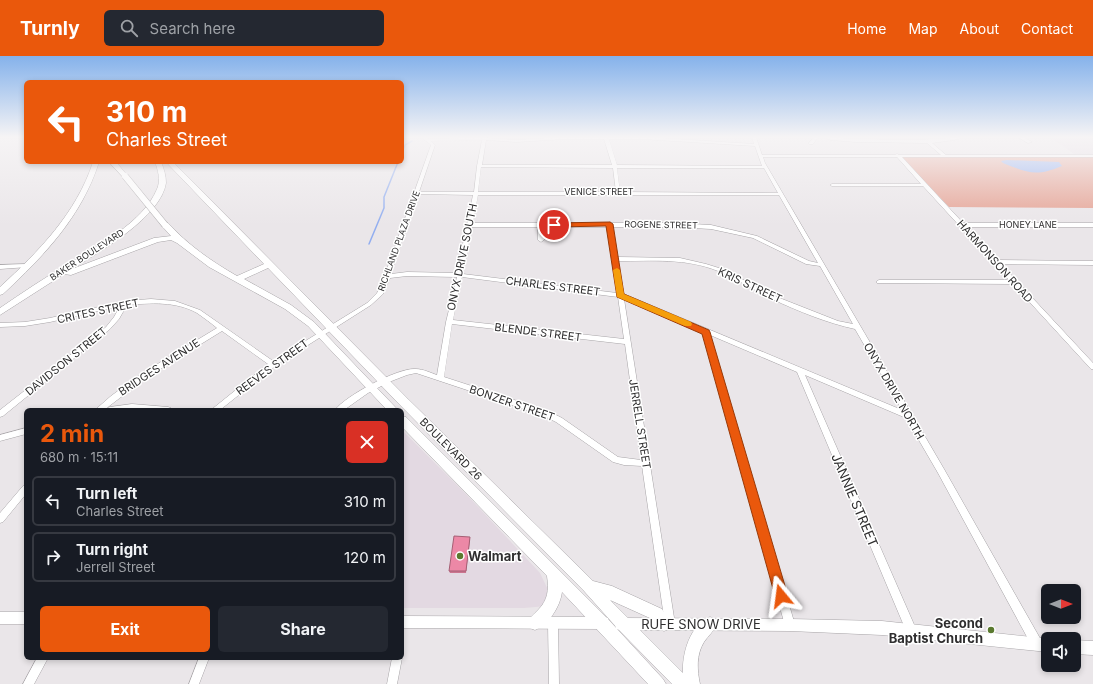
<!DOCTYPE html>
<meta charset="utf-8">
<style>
:root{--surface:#171b24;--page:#242831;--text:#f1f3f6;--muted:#9ea1a6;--line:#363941;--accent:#ea580c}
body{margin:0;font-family:Inter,sans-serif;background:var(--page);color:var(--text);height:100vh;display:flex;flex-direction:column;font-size:15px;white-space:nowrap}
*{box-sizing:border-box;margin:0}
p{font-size:13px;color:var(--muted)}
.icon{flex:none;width:22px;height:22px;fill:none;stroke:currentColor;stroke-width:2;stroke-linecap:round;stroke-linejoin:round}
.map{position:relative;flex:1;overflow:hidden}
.details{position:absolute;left:24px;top:352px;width:380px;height:252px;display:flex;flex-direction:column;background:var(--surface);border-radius:6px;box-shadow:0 2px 6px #0003}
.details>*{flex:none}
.banner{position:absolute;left:24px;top:24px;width:380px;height:84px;border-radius:6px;box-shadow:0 2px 6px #0003;background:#ea580c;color:#fff;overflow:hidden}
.needle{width:26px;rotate:90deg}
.fabs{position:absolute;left:1041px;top:528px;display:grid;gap:8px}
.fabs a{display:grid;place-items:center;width:40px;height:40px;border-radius:6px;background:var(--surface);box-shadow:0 2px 6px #0003;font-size:20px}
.pin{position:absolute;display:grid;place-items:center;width:34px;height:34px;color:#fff;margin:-17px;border:2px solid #fff;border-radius:50%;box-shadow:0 1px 4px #0007}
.me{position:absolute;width:44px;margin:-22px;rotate:344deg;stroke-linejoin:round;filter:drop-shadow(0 0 3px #0008)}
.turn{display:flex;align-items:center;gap:14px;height:84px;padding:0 16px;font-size:18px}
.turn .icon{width:52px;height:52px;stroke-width:2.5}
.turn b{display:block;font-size:28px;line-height:34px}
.round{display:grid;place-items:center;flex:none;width:42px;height:42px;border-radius:6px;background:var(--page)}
.head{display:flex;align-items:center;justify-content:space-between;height:68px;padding:0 16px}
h1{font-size:24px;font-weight:700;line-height:30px;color:var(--accent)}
.action{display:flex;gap:8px;margin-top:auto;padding:8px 16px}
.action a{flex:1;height:46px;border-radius:6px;background:var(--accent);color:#fff;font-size:16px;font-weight:700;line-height:46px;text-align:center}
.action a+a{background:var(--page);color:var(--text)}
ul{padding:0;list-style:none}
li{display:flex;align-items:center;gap:12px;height:50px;margin:0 8px 6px;padding:0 8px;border:2px solid var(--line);border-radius:6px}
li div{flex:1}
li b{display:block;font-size:15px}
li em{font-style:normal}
header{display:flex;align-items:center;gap:24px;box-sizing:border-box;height:56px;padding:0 20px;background:var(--accent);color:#fff}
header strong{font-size:19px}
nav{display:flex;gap:22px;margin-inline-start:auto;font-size:14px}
.search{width:280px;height:36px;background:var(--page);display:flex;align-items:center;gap:10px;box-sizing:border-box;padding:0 14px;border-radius:6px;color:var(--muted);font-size:15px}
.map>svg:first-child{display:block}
</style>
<header>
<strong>Turnly</strong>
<div class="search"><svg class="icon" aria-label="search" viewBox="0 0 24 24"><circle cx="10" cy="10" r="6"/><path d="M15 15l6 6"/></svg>Search here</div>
<nav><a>Home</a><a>Map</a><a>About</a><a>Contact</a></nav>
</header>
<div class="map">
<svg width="1093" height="628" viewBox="0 0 1093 628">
<rect width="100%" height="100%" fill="#eae6e9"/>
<path fill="#e3d9e2" d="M1050 81H1093V98H1074Z
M402 374 467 439 540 517 549 536 547 550 524 552H402Z"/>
<path fill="#e5a496" d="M900 100H1093V152L949 151Z"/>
<path fill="#92aef0" d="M1007 104 1059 106 1062 110C1036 121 1028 117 1003 107L1001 105Z"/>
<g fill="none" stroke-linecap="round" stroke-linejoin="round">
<path stroke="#92aef0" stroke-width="1.5" d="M402 96 405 89 412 85
M369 188 384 152V141L398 106"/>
<defs>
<path id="minor" d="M421 81H426L428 83 487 81V82L516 84 561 81H645L754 88 752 81H756L762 99H895L897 98 899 99H941L927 87 856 86 831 84 821 81 856 83 917 84 965 81 954 84 932 87 946 99H1093V101H902L963 167H1093V171H966L998 204 1093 205V209L1001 208 1093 307V313H1091L1013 228 877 227V225L879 224H1009L923 130H832L830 129 832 128H921L897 101H763L765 107 944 413 1041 584 1042 588 1041 592 1037 593 1033 592 938 417 906 362 805 319 916 573 915 577 911 578 907 577 797 316 710 279 795 569 794 573 790 574 786 573 703 276 624 243 675 568 674 572 670 573 666 572 665 568 642 410 624 409 613 406 556 366 542 359 416 317 407 319 389 326 368 337 344 354H335C345 340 399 311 416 313 423 313 431 317 437 319L446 266 457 221 407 220 390 222 383 238 371 249 275 310 220 354H211L268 308 222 275 146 322 104 354H95L111 340 141 318 217 272C211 267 204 262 197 257 176 245 150 247 127 249L119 263 110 273 3 360 0 361V354L106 271 114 261 120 250 50 266 25 270 0 271V267L25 266 50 262 125 245 151 243 175 245 200 254 273 305 367 247 377 237 381 230 431 89ZM565 83H604L612 109H482L486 84 516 86ZM609 83H641L755 90 762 110 617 109ZM482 84 477 110 474 136H419L435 89 431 85ZM481 111 613 112 616 136H478ZM617 112H764L778 137 620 136ZM418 138 473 139 457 217 407 216 391 218ZM478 139H779L818 207 809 205 757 180 711 169 674 167H612L610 166 608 167H473ZM472 171H538V184L541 186 544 184V171H608L617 237 463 218ZM613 171H674L711 173 753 182 806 208 820 210 853 268 838 265 777 241 722 213 706 208 680 202 618 201ZM618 205C652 205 686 202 718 215 737 223 754 234 772 243 798 255 827 267 855 273L902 354 624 238ZM462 221 618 241 624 283 453 264ZM452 268 625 288 641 404 618 401 562 362 548 355 444 321Z
M814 81H818L813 88H809V87Z
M1018 81H1023L1032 86 1028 87Z
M26 208 28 209V211L0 213V209Z
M132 348 168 351 171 352 172 354H106L107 352 110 351Z
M26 372V378L0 385V379Z
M26 428V438L3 466 0 467V457L23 430Z
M553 562 557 563 558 567 559 628H549L548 567 549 563Z
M402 601V602L397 628H387L392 602Z
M37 602H48L34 628H23Z
M199 602H209L199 628H189Z"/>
<path id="secondary" d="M0 556H26V568H0Z
M402 560 603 561 608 562 609 567 608 572 603 573 402 572Z
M621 562 790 563 882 565 1050 583H1048V596L882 579 790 575 621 574 616 573 615 568 616 563Z
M1074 584 1093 585V599L1074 598Z"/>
<path id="primary" d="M93 106H99C82 160 44 200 3 238L0 239V231C39 195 76 158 93 106Z
M109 106H116L127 119V121H123Z
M155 106H161C164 113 166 120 166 127 161 161 99 196 72 213L154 182 171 180 161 169 165 167H168C188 189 211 205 237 220L264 208 166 106H173L408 343 593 525 612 530 662 553 671 568 669 573 664 575 659 573 652 563 610 544 683 617C682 597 690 569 710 561L715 563 717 568C714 575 708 580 704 586 696 599 697 614 700 628H672L618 573 584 535 400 349 268 212 244 223 291 249 314 266 398 354H387L308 270 285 253 209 211 177 187 171 184 158 186 71 219 64 218 0 259V252C22 237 44 222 67 209 97 190 143 167 157 133 161 124 158 114 155 106Z
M402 360 406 361 607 562 663 623 666 628H648L562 536C560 551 549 568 535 574L530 572 528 567C530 561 534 558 538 554 548 544 549 534 547 520L402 371Z"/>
</defs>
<use href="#minor" stroke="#a7a4a7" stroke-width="1"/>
<use href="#secondary" stroke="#a7a4a7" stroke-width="1"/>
<use href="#primary" stroke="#a7a4a7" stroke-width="1"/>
<use href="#minor" fill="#fff" fill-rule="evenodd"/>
<use href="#secondary" fill="#fff" fill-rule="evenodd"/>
<use href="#primary" fill="#fff" fill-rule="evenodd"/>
<defs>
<path id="primary-bridge" d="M125 120 165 169"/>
</defs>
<use href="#primary-bridge" stroke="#a7a4a7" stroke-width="7" stroke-linecap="butt"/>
<use href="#primary-bridge" stroke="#fff" stroke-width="6"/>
</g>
<path fill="#cb758f" d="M470 481V483L466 517H450L449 515Z"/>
<path fill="#ec88a6" stroke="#a55f74" d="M454 480 470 481 466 515H449Z"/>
<linearGradient id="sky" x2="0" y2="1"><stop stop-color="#85b2eb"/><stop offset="0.48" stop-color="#f6f4f5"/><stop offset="1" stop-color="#f6f4f5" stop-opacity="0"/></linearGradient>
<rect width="1093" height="169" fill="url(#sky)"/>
<path fill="#ea580c" stroke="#983908" d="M610 166 613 168 624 238 709 274 710 276 788 540 786 544 781 546 777 544 775 540 702 278 617 241 606 170 554 171 551 169 554 167Z"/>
<path fill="#f59e0b" d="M617 212 620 214 624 238 691 266 692 268 691 270H685L617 241 613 214Z"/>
<g fill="#5a792f" stroke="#fff" stroke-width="1.5">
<circle cx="460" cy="500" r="4"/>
<circle cx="991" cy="574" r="4"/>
</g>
<g text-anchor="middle" stroke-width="3" stroke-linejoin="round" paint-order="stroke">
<g font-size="9" fill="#2f2e2f" stroke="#fff">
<text x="599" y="139">VENICE STREET</text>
<text transform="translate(661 169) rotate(1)" y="3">ROGENE STREET</text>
<text x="1028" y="172">HONEY LANE</text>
<text transform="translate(399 185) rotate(-70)" y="3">RICHLAND PLAZA DRIVE</text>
<text transform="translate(87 199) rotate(-33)" y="3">BAKER BOULEVARD</text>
</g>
<g font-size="11" fill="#2f2e2f" stroke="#fff">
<text transform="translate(462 201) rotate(-78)" y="4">ONYX DRIVE SOUTH</text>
<text transform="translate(995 205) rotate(48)" y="4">HARMONSON ROAD</text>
<text transform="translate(750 229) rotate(25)" y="4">KRIS STREET</text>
<text transform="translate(553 230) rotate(7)" y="4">CHARLES STREET</text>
<text transform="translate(98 255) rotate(-12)" y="4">CRITES STREET</text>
<text transform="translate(538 276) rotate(7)" y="4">BLENDE STREET</text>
<text transform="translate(66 305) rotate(-39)" y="4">DAVIDSON STREET</text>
<text transform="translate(159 311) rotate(-33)" y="4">BRIDGES AVENUE</text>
<text transform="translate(272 311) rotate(-36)" y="4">REEVES STREET</text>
<text transform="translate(894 335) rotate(60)" y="4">ONYX DRIVE NORTH</text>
<text transform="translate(512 347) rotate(19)" y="4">BONZER STREET</text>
<text transform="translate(640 368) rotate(81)" y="4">JERRELL STREET</text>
<text transform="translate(451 393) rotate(45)" y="4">BOULEVARD 26</text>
</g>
<g font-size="13" fill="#2f2e2f" stroke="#fff">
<text transform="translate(855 444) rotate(67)" y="5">JANNIE STREET</text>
<text x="701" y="573">RUFE SNOW DRIVE</text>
</g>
<g font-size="13" font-weight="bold" fill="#2f2e2f" stroke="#fff" text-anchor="start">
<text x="468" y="505">Walmart</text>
<text x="983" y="572" text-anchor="end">Second<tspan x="983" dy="15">Baptist Church</tspan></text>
</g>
</g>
</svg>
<div class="fabs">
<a><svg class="needle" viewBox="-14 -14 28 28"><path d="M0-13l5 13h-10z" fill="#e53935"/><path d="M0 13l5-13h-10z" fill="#9ea1a6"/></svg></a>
<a><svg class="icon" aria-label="sound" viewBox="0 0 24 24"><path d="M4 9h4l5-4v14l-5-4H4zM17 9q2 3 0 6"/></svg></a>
</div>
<div class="pin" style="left:554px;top:169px;background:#d93025"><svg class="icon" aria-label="arrive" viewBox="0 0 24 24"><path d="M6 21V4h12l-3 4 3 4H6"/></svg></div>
<svg class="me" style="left:781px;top:540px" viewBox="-20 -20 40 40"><path d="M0-17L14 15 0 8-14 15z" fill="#ea580c" stroke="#fff" stroke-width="4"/></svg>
<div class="banner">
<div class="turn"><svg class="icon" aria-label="left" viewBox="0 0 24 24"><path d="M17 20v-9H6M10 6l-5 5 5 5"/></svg><div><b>310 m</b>Charles Street</div></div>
</div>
<section class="details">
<div class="head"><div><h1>2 min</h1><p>680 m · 15:11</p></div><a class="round" style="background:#d93025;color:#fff"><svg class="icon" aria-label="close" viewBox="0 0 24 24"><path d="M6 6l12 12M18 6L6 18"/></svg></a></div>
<ul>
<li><svg class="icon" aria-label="left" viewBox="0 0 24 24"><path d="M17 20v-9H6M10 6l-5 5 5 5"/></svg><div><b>Turn left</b><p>Charles Street</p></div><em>310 m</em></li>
<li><svg class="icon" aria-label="right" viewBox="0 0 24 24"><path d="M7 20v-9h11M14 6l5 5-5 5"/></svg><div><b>Turn right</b><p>Jerrell Street</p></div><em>120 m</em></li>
</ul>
<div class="action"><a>Exit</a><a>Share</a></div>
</section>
</div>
